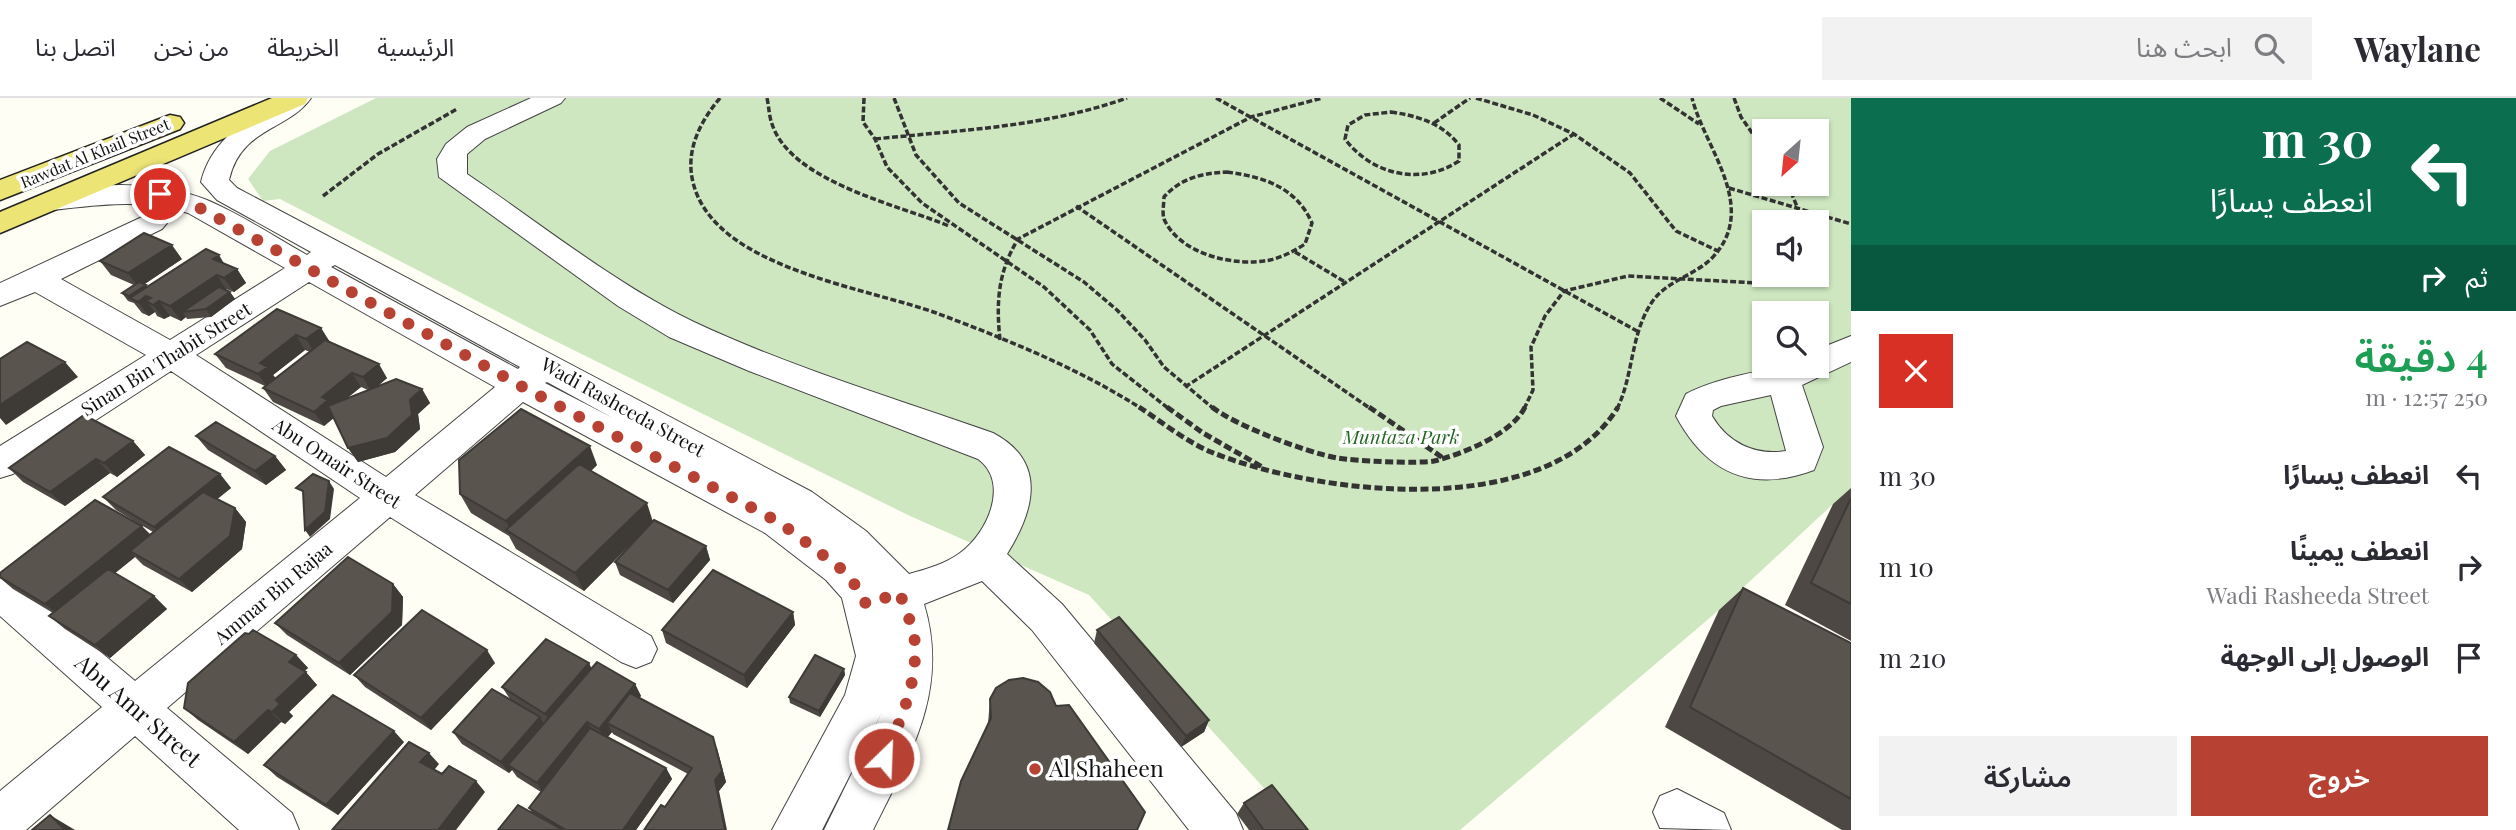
<!DOCTYPE html>
<html lang="ar">
<meta charset="utf-8">
<style>
:root{--surface:#fff;--page:#f2f2f3;--text:#2b2b33;--muted:#7c7c81;--line:#e1e1e2;--accent:#b74233}
body{margin:0;font-family:"Playfair Display","Noto Sans Arabic",serif;background:var(--page);color:var(--text);direction:rtl;height:100vh;display:flex;flex-direction:column;font-size:26px;white-space:nowrap}
*{box-sizing:border-box;margin:0}
p{font-size:23px;color:var(--muted)}
.icon{flex:none;width:38px;height:38px;fill:none;stroke:currentColor;stroke-width:2;stroke-linecap:round;stroke-linejoin:round}
.map{position:relative;flex:1;overflow:hidden;direction:ltr}
.sheet{display:flex;flex-direction:column;background:var(--surface);width:665px}
.sheet>*{flex:none}
.guide{background:#0b6e4f;color:#fff;overflow:hidden}
.needle{width:46px;rotate:207deg}
.buttons{position:absolute;left:1752px;top:21px;display:grid;gap:14px}
.buttons a{display:grid;place-items:center;width:77px;height:77px;border-radius:0px;background:var(--surface);box-shadow:0 2px 5px #0004;font-size:35px}
.pin{position:absolute;display:grid;place-items:center;width:60px;height:60px;color:#fff;margin:-30px;border:4px solid #fff;border-radius:50%;box-shadow:0 2px 7px #0007}
.me{position:absolute;width:77px;margin:-38px;rotate:24deg;stroke-linejoin:round;filter:drop-shadow(0 0 5px #0008)}
.turn{display:flex;align-items:center;gap:24px;height:147px;padding:0 28px;font-size:32px}
.turn .icon{width:91px;height:91px;stroke-width:2.5}
.turn b{display:block;font-size:49px;line-height:60px}
.then{display:flex;align-items:center;height:66px;padding:0 28px;background:#0003;gap:14px;font-size:26px}
.round{display:grid;place-items:center;flex:none;width:74px;height:74px;border-radius:0px;background:var(--page)}
.summary{display:flex;align-items:center;justify-content:space-between;height:119px;padding:0 28px}
h1{font-size:42px;font-weight:600;line-height:52px;color:#1e9e55}
.action{display:flex;gap:14px;margin-top:auto;padding:14px 28px}
.action a{flex:1;height:80px;border-radius:0px;background:var(--accent);color:#fff;font-size:28px;font-weight:600;line-height:80px;text-align:center}
.action a+a{background:var(--page);color:var(--text)}
ul{padding:0;list-style:none}
li{display:flex;align-items:center;gap:21px;height:91px;padding:0 28px}
li div{flex:1}
li b{display:block;font-size:26px}
li em{font-style:normal}
header{display:flex;align-items:center;gap:42px;box-sizing:border-box;height:98px;padding:0 35px;background:var(--surface);border-bottom:2px solid var(--line)}
header strong{font-size:33px}
nav{display:flex;gap:38px;margin-inline-start:auto;font-size:24px}
.search{width:490px;height:63px;background:var(--page);display:flex;align-items:center;gap:18px;box-sizing:border-box;padding:0 24px;border-radius:0px;color:var(--muted);font-size:26px}
main{display:flex;flex:1;min-height:0}
.map>svg:first-child{display:block}
</style>
<header>
<strong>Waylane</strong>
<div class="search"><svg class="icon" aria-label="search" viewBox="0 0 24 24"><circle cx="10" cy="10" r="6"/><path d="M15 15l6 6"/></svg>ابحث هنا</div>
<nav><a>الرئيسية</a><a>الخريطة</a><a>من نحن</a><a>اتصل بنا</a></nav>
</header>
<main>
<section class="sheet">
<div class="guide">
<div class="turn"><svg class="icon" aria-label="left" viewBox="0 0 24 24"><path d="M17 20v-9H6M10 6l-5 5 5 5"/></svg><div><b>30 m</b>انعطف يسارًا</div></div>
<div class="then">ثم<svg class="icon" aria-label="right" viewBox="0 0 24 24"><path d="M7 20v-9h11M14 6l5 5-5 5"/></svg></div>
</div>
<div class="summary"><div><h1>4 دقيقة</h1><p>250 m · 12:57</p></div><a class="round" style="background:#d93025;color:#fff"><svg class="icon" aria-label="close" viewBox="0 0 24 24"><path d="M6 6l12 12M18 6L6 18"/></svg></a></div>
<ul>
<li><svg class="icon" aria-label="left" viewBox="0 0 24 24"><path d="M17 20v-9H6M10 6l-5 5 5 5"/></svg><div><b>انعطف يسارًا</b></div><em>30 m</em></li>
<li><svg class="icon" aria-label="right" viewBox="0 0 24 24"><path d="M7 20v-9h11M14 6l5 5-5 5"/></svg><div><b>انعطف يمينًا</b><p>Wadi Rasheeda Street</p></div><em>10 m</em></li>
<li><svg class="icon" aria-label="arrive" viewBox="0 0 24 24"><path d="M6 21V4h12l-3 4 3 4H6"/></svg><div><b>الوصول إلى الوجهة</b></div><em>210 m</em></li>
</ul>
<div class="action"><a>خروج</a><a>مشاركة</a></div>
</section>
<div class="map">
<svg width="1851" height="732" viewBox="0 0 1851 732">
<rect width="100%" height="100%" fill="#fefef5"/>
<path fill="#cee7c0" fill-rule="evenodd" d="M376 0H1851V398L1833 406 1719 512 1460 732H1302L1089 497 910 418 537 234 280 101 263 103 248 81 270 53ZM1764 33H1816V86H1764ZM1764 124H1816V177H1764ZM1764 215H1816V268H1764Z"/>
<g fill="none" stroke-linecap="round" stroke-linejoin="round">
<defs>
<path id="minor" d="M280 0H311C288 33 241 29 229 82L237 90 812 394 866 433 909 476C927 471 945 466 960 455 988 435 1010 384 978 361L749 273 669 239 618 208 439 79 437 61 446 46 467 29 531 0H565L561 5 485 41 467 56V76C537 123 618 188 694 224 790 269 893 300 993 335 1048 364 1034 413 1007 456L1062 506 1236 715 1243 732H1189L1032 532 982 483 924 506C950 592 910 657 873 732H824L882 614 822 732H772L845 597 856 558 842 500 826 482 765 435 523 304 415 397 651 538 657 551 651 564 636 570 621 564 390 419 167 610 292 715 299 732H239L135 638 26 732H0V693L102 609 0 518V476L14 481 135 583 360 400 171 273 13 376 0 380V348L146 257 35 194 0 208V185L142 119 152 116 162 119 167 125 162 131 61 181 170 242 285 170 188 115C143 100 98 107 52 112L42 109 38 103 42 97C94 84 157 82 207 102 242 117 275 139 307 157L311 154 217 102 201 84C211 42 246 22 280 0ZM335 167 520 269 518 271 331 169ZM309 184 495 289 386 379 196 257ZM547 284 613 320 545 285Z
M1851 238V264L1802 287 1823 349 1814 372C1752 395 1707 376 1676 318L1686 296C1721 278 1778 268 1816 268V252ZM1771 297 1786 353C1755 358 1728 345 1712 318L1713 312 1721 308Z
M1677 691 1724 715 1731 732 1660 730 1653 714 1660 698Z"/>
<path id="major" d="M272 0H308L305 6 0 135V114Z
M170 17 180 19 184 25 180 31 0 102V82Z"/>
</defs>
<use href="#minor" stroke="#444" stroke-width="2"/>
<use href="#major" stroke="#222" stroke-width="3"/>
<path stroke="#333" stroke-width="3.5" stroke-dasharray="6 2.5" stroke-linecap="butt" d="M720 0C699 25 684 55 694 88 718 171 869 190 939 216 1008 242 1080 271 1142 311
M767 0C769 9 769 18 772 26 791 84 899 107 949 128
M864 0 863 24 875 41 887 69 922 105 1044 189 1090 232 1112 266 1169 311
M894 0 916 57 959 105 1084 184 1117 212 1145 242 1164 269 1214 311
M1216 0 1637 233
M1476 0 1533 17 1574 36 1630 75 1676 133 1720 154
M1660 0 1699 26
M1734 0 1741 19 1764 52
M1391 14C1418 18 1442 25 1459 47V63C1421 88 1372 77 1345 41L1348 27 1365 17Z
M1434 25 1470 0
M875 41C961 32 1045 29 1127 0
M1227 74C1264 79 1296 89 1312 125L1305 146C1294 153 1283 159 1270 162 1235 169 1180 157 1164 121 1162 115 1164 105 1164 99 1181 80 1202 75 1227 74Z
M1788 86 1803 124
M1729 90 1851 126
M323 98 378 56 457 11
M1076 108 1371 311
M1295 154 1345 184
M1000 242C996 204 998 174 1018 141L1251 19 1322 0
M1185 289 1574 36
M1524 311 1533 292 1531 249 1545 218 1564 193 1628 178 1757 185 1785 177
M1617 311C1634 276 1630 237 1652 204 1666 183 1694 178 1712 160 1760 110 1705 51 1692 0"/>
<path stroke="#333" stroke-width="5" stroke-dasharray="8 3.5" stroke-linecap="butt" d="M1139 309C1162 324 1185 343 1211 354 1317 397 1547 425 1618 309
M1167 309 1203 335 1264 370
M1212 309C1236 328 1306 354 1337 360 1354 363 1418 366 1434 363 1463 356 1512 336 1525 309
M1369 309 1443 360"/>
<use href="#minor" fill="#fff" fill-rule="evenodd"/>
<use href="#major" fill="#ede476" fill-rule="evenodd"/>
</g>
<path fill="#4d4843" fill-rule="evenodd" d="M182 161 144 186 148 189 224 165 237 171 246 185 234 194 226 191 225 192 230 194 235 201 211 219 187 221 186 219 181 223 170 218 164 221 157 218 155 214 149 218 142 215 134 205 128 203 122 195 134 187 111 177 100 163Z
M321 230 329 244 387 280 378 288 422 291 430 305 418 316 420 331 395 354 358 364 348 350 334 320 324 328 273 304 263 290 265 288 226 270 215 256ZM305 252 310 254 276 280 273 277ZM361 289 368 292 345 301Z
M196 338 275 358 286 372 266 387 208 352Z
M133 343 145 357 117 379 110 375 65 408 23 384 9 370Z
M597 367 591 373 653 423 706 448 710 462 673 505 620 477 615 464 634 443 584 493 516 451 509 438 471 415 460 396Z
M220 376 231 390 217 401 235 410 246 424 242 451 192 494 143 467 135 459 115 475 154 498 167 511 110 560 65 531 49 518 53 515 13 491 0 480 151 436 153 434 116 412 103 399Z
M1851 390V543L1785 507 1833 406Z
M393 486 403 499 402 527 350 577 287 537 275 525Z
M1743 490 1851 545V732H1842L1665 629 1719 512Z
M793 514 795 527 747 590 666 545 662 532Z
M1097 532 1209 622 1204 634 1181 649 1094 545Z
M296 557 308 570 304 573 317 587 289 614 293 618 285 626 281 624 248 656 198 622 184 610Z
M495 565 431 632 365 589 354 577Z
M589 565 591 571 635 586 641 598 639 600 717 650 726 684 719 693 665 709 688 676 613 636 612 634 608 639 666 670 672 681 636 732H498L532 715 529 710 541 694 517 679 512 672 509 675 462 646 453 634 510 601 502 589Z
M844 571 845 577 820 619 790 605 789 599Z
M990 601 1056 608 988 626Z
M404 644 338 717 277 679 264 667Z
M1244 705 1308 732H1249L1237 716Z"/>
<path fill="#3e3b37" d="M172 147 182 161 139 190 128 175Z
M219 157 228 172 213 161Z
M237 171 246 185 234 194 224 180Z
M217 177 226 191 195 213 182 214 186 219 181 223 170 208Z
M146 187 152 194 132 201 129 198Z
M230 194 235 201 211 219 206 211Z
M146 198 153 207 146 203 155 214 149 218 138 204Z
M159 203 170 218 164 221 153 207Z
M321 230 330 244 315 256 306 241Z
M296 237 305 252 273 277 277 283 268 290 258 276 260 265Z
M65 264 78 279 6 327 0 320V307Z
M379 266 387 280 371 294 363 279Z
M352 275 361 289 334 311 338 316 324 328 314 314 322 299Z
M422 291 430 305 418 316 420 331 395 354 358 364 348 350 410 302Z
M133 343 145 357 117 379 104 365Z
M590 348 597 367 518 440 512 436 506 423Z
M275 358 286 372 266 387 255 373Z
M96 361 110 375 65 408 50 394Z
M220 376 231 390 167 442 154 429Z
M329 383 334 391 330 421 310 439 305 432Z
M647 405 653 424 584 493 575 475Z
M235 410 246 424 242 451 192 494 179 481Z
M142 428 156 442 130 453 135 459 61 519 45 506Z
M706 448 710 462 673 505 668 492Z
M393 486 403 499 402 527 350 577 339 565Z
M154 498 167 511 110 560 95 547Z
M793 514 795 527 747 590 744 577Z
M487 552 495 565 431 632 421 620Z
M296 557 308 570 301 576 289 564Z
M589 565 595 578 552 628 545 616Z
M844 571 845 577 820 619 819 613Z
M306 574 317 587 289 614 293 618 285 626 272 614 276 602Z
M635 586 641 598 616 629 607 625 612 634 605 642 599 631Z
M268 612 281 624 248 656 234 644Z
M540 619 547 631 508 667 512 672 509 675 501 664Z
M1209 622 1204 634 1181 649 1186 638Z
M587 624 594 636 544 696 537 685Z
M394 633 404 644 338 717 326 707Z
M713 639 726 684 719 693 727 732H725L715 682Z
M429 655 439 666 431 676 420 664Z
M666 670 672 681 636 732H623Z
M476 683 485 694 456 732H438Z
M50 717 75 732H65Z"/>
<path fill="#59544e" stroke="#3e3b37" stroke-width="2" d="M144 135 172 147 128 175 100 163Z
M206 151 219 157 213 161 237 171 224 180 217 177 170 208 159 203 153 207 146 203 151 200 146 198 138 204 130 200Z
M139 184 146 187 129 198 122 195Z
M219 189 230 194 206 211 182 214Z
M277 211 321 230 306 241 296 237 260 265 268 269 258 276 215 256Z
M325 242 379 266 363 279 352 275 322 299 328 302 314 314 263 290Z
M27 244 65 264 0 307V261Z
M396 281 422 291 410 302 412 317 387 340 348 350 328 308Z
M521 311 590 348 506 423 460 396 459 362Z
M84 317 133 343 104 365 96 361 50 394 9 370Z
M216 324 275 358 255 373 196 338Z
M169 349 220 376 154 429 103 399Z
M579 366 647 405 575 475 506 432Z
M313 376 329 383 325 414 305 432 303 393 296 390Z
M203 394 235 410 230 438 179 481 130 453Z
M1851 400V506L1811 485Z
M95 402 142 428 45 506 0 479V475Z
M654 422 706 448 668 492 615 464Z
M348 459 393 486 392 514 339 565 275 525Z
M108 471 154 498 95 547 49 518Z
M713 472 793 514 744 577 662 532Z
M1743 490 1851 545V701L1690 609Z
M422 512 487 552 421 620 354 577Z
M1119 519 1209 622 1186 638 1097 532Z
M253 532 296 557 289 564 306 574 276 602 280 606 272 614 268 612 234 644 184 610 188 585 245 535 249 536Z
M546 541 589 565 545 616 502 589Z
M815 557 844 571 819 613 789 599Z
M597 564 635 586 599 631 587 624 537 685 508 667Z
M1023 580 1038 584 1050 594 1056 608 1069 607 1145 714 1137 732H948L961 683 991 620 990 601 996 590 1009 582Z
M492 591 540 619 501 664 453 634Z
M630 595 713 639 722 673 715 682 725 732H644L661 707 665 709 692 670 607 625Z
M333 597 394 633 326 707 264 667Z
M590 630 666 670 623 732H566L529 710Z
M409 644 429 655 420 664 442 676 449 668 476 683 438 732H332Z
M1272 687 1308 732H1264L1244 705Z
M518 707 563 732H498Z
M50 717 65 732H32Z"/>
<g fill="none" stroke-linecap="round" stroke-linejoin="round">
<path stroke="#b74233" stroke-width="12" stroke-dasharray="0 21.6" d="M160 96 198 109 521 288 779 424 840 470 856 488 866 506 900 495C904 509 911 523 914 537 920 580 901 622 884 660"/>
</g>
<circle fill="#b74233" stroke="#fff" stroke-width="2.5" cx="1035" cy="671" r="7"/>
<g text-anchor="middle" stroke-width="7" stroke-linejoin="round" paint-order="stroke">
<g font-size="16" fill="#111" stroke="#fff">
<text transform="translate(95 55) rotate(-22)" y="6">Rawdat Al Khail Street</text>
</g>
<g font-size="19" fill="#111" stroke="#fff">
<text transform="translate(166 261) rotate(-32)" y="7">Sinan Bin Thabit Street</text>
<text transform="translate(623 309) rotate(29)" y="7">Wadi Rasheeda Street</text>
<text transform="translate(337 365) rotate(33)" y="7">Abu Omair Street</text>
<text transform="translate(273 495) rotate(-40)" y="7">Ammar Bin Rajaa</text>
</g>
<g font-size="19" font-style="italic" fill="#286525" stroke="#fff">
<text x="1401" y="346">Muntaza Park</text>
</g>
<g font-size="23" fill="#111" stroke="#fff">
<text transform="translate(138 613) rotate(41)" y="8">Abu Amr Street</text>
</g>
<g font-size="23" fill="#111" stroke="#fff" text-anchor="start">
<text x="1049" y="679">Al Shaheen</text>
</g>
</g>
</svg>
<div class="buttons">
<a><svg class="needle" viewBox="-14 -14 28 28"><path d="M0-13l5 13h-10z" fill="#e53935"/><path d="M0 13l5-13h-10z" fill="#7c7c81"/></svg></a>
<a><svg class="icon" aria-label="sound" viewBox="0 0 24 24"><path d="M4 9h4l5-4v14l-5-4H4zM17 9q2 3 0 6"/></svg></a>
<a><svg class="icon" aria-label="search" viewBox="0 0 24 24"><circle cx="10" cy="10" r="6"/><path d="M15 15l6 6"/></svg></a>
</div>
<div class="pin" style="left:160px;top:96px;background:#d93025"><svg class="icon" aria-label="arrive" viewBox="0 0 24 24"><path d="M6 21V4h12l-3 4 3 4H6"/></svg></div>
<svg class="me" style="left:884px;top:660px" viewBox="-20 -20 40 40"><circle r="17" fill="#b74233" stroke="#fff" stroke-width="3"/><path d="M0-11L8 9 0 5-8 9z" fill="#fff"/></svg>
</div>
</main>
